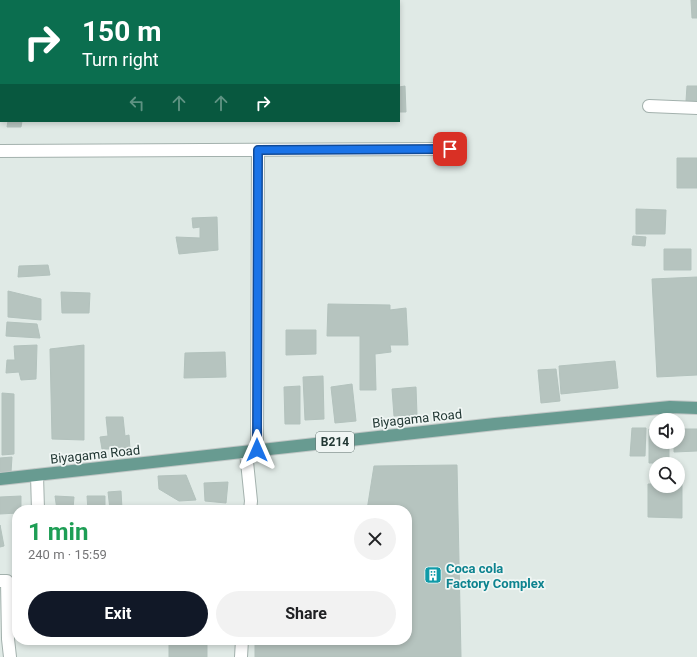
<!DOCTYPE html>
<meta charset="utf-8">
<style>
:root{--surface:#fff;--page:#f2f2f2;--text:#202124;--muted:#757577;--accent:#111827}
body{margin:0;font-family:Roboto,sans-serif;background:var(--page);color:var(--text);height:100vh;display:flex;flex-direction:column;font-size:15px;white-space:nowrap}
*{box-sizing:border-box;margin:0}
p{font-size:13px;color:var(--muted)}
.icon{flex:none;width:22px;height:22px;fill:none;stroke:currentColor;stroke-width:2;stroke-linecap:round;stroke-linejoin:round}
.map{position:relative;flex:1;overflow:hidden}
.side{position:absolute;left:12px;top:505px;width:400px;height:140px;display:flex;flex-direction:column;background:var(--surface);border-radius:16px;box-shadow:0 2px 6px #0003}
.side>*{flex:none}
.guide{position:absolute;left:0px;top:0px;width:400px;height:122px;box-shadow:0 2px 6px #0003;background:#0b6e4f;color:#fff;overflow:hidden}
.tools{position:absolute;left:649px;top:413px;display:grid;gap:8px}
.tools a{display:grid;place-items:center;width:36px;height:36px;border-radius:50%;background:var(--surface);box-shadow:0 2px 6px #0003;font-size:20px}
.pin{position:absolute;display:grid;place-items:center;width:34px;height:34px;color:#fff;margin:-17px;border-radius:8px;box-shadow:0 2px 6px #0006}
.me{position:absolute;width:44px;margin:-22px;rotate:0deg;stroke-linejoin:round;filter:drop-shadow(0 0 3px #0008)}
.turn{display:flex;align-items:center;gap:14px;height:84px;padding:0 16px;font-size:18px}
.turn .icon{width:52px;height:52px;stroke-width:2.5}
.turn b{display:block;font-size:28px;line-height:34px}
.lanes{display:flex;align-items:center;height:38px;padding:0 16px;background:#0003;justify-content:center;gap:20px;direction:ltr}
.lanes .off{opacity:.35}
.round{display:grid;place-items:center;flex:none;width:42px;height:42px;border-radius:21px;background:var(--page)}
.summary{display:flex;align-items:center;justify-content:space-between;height:68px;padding:0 16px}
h1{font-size:24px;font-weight:700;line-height:30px;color:#1e9e55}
.cta{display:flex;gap:8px;margin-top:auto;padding:8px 16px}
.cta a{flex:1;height:46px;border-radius:24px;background:var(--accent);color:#fff;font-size:16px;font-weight:700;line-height:46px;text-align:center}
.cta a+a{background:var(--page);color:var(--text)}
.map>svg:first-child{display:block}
</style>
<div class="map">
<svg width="697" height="657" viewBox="0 0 697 657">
<rect width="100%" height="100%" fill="#e0eae6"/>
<path fill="#bbd9c5" d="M0 0H246L1 1 0 45Z"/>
<path fill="#b6c4bf" stroke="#b3c2bd" d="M691 0H697V18H692Z
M405 86 406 112H399V87Z
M687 86H697V101H686Z
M8 121H22L21 127H7Z
M677 158H697V188H677Z
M636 209 666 210 665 234H636Z
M217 217 218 250 179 254 176 237 200 238V227L193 228 192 218Z
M633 236 646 237 645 246 632 245Z
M664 249H691V270H664Z
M48 265 50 275 18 277 19 266Z
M697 277V375L657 377 652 279Z
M8 291 41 299V320L8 317Z
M61 292 90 293 89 313H62Z
M328 304 390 305V310L406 308 408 345H390L391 352 375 354 376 390H360V336H327Z
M7 322 37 324 40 338 6 336Z
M286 330H316V354L286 355Z
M37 345 36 379 21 380 19 372 6 373 7 360H15L14 346Z
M84 345V440L52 439 50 349Z
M225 352 226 377 184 378 185 353Z
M615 361 618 388 561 394 559 366Z
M556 369 560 401 541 403 538 370Z
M323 376 324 419 305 420 303 377Z
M352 384 356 421 335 423 331 387Z
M300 386V424H285L284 387Z
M416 387 417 415 394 416 392 389Z
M2 393 14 394V454L2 455Z
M106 417H123L125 436 129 435 130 449H102L100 437 108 436Z
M632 428H646L645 456H630Z
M649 429H656V442H669V463H649Z
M678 429H697V451L674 452V442H678Z
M12 457 11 472H0V458Z
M457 465 461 657H255V640H407V510H367L374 466Z
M186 475 196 500 179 501 159 489 158 476Z
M228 482 226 503 205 501 204 483Z
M648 484H656V486H678V484H682V518L648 517Z
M121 491 122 509 110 510 108 492Z
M21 496V510H17V513L0 514V497Z
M55 496 74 497 73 509 57 510Z
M87 496H105V510H88Z
M0 525 4 546 0 547Z
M169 644 207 645V657H169Z"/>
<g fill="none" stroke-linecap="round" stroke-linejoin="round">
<defs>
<path id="minor" d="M649 106 697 108
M0 151 450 149
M257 450 258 150
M246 452 251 501 250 510
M37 475 38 510
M0 581H7L8 639 10 657
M241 657 242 640"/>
<path id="major" d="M0 479 495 424 670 407 697 408"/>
</defs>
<use href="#minor" stroke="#a3b1ad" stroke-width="14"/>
<use href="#major" stroke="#c1c7c6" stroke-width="14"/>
<use href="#minor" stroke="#fff" stroke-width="12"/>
<use href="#major" stroke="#689b91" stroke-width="12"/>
</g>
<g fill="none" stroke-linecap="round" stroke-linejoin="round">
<defs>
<path id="route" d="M257 450 258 150 450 149"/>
</defs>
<use href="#route" stroke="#114b97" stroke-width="10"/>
<use href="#route" stroke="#1a73e8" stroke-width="7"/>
</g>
<defs>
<symbol id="building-square" viewBox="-11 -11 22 22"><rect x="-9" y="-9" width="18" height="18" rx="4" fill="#0f9aa8" stroke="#f0f6f4"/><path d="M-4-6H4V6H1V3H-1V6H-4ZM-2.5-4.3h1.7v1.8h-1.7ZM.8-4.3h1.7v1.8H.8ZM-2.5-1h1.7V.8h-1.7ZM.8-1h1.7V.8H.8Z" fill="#fff"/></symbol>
</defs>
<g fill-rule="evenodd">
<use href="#building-square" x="423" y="565" width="20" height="20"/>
</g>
<g text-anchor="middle" stroke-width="3.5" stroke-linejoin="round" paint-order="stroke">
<rect fill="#f0f6f4" stroke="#60716e" stroke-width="1" x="316" y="432" width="38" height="20" rx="3"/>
<g font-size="12" font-weight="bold" fill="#223834">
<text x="335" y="446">B214</text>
</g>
<g font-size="13" fill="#223834" stroke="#f0f6f4">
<text transform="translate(417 418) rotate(-6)" y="5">Biyagama Road</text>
<text transform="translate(95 454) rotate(-6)" y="5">Biyagama Road</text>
</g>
<g font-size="13" font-weight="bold" fill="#0d838f" stroke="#f0f6f4" text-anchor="start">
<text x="446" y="573">Coca cola<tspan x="446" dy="15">Factory Complex</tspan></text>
</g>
</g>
</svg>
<div class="tools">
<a><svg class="icon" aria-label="sound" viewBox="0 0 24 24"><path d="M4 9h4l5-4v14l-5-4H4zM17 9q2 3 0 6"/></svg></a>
<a><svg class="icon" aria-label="search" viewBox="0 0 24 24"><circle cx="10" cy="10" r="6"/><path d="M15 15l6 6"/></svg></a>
</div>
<div class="pin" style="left:450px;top:149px;background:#d93025"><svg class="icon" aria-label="arrive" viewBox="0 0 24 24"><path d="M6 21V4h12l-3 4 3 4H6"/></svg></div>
<svg class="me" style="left:257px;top:450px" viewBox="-20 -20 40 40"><path d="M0-17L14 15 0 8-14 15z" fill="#1a73e8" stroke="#fff" stroke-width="4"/></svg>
<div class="guide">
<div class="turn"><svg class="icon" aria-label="right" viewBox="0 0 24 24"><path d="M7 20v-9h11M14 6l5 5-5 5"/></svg><div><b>150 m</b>Turn right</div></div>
<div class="lanes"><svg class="icon off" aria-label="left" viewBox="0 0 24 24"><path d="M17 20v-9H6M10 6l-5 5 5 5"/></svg><svg class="icon off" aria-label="ahead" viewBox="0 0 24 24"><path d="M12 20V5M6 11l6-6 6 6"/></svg><svg class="icon off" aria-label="ahead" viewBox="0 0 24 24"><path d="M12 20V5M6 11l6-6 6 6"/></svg><svg class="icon" aria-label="right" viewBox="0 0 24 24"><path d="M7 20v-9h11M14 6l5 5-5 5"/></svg></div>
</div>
<section class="side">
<div class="summary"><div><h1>1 min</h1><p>240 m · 15:59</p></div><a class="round"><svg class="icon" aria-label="close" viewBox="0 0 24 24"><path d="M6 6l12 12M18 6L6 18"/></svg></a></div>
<div class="cta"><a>Exit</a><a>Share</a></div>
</section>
</div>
